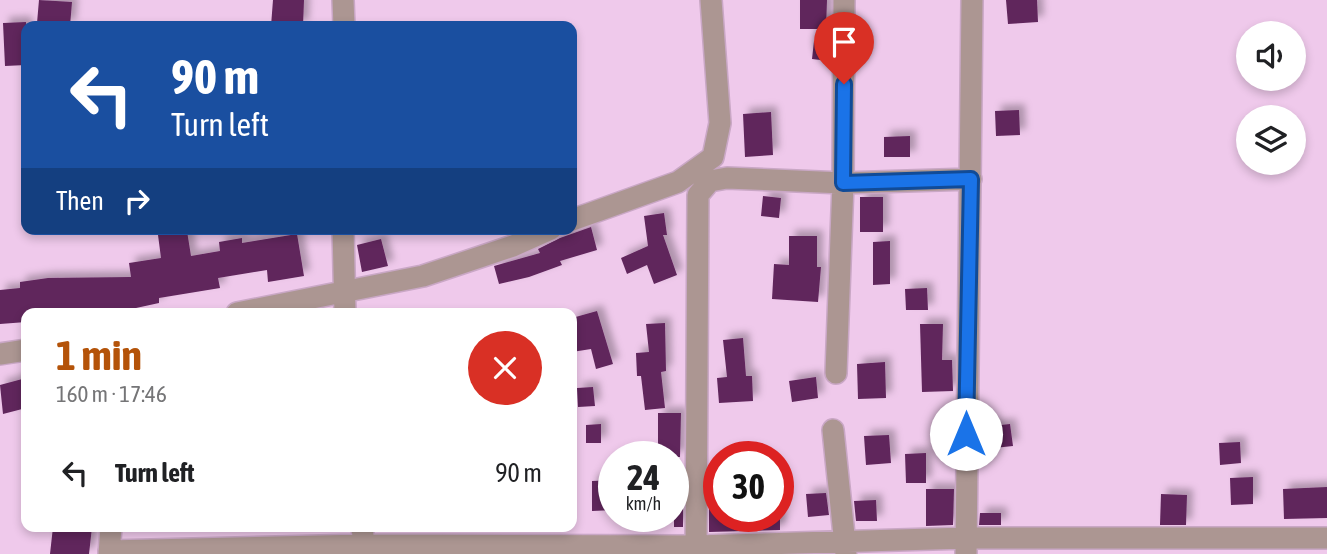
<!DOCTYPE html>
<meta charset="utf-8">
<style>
:root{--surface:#fff;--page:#f2f2f2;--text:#202124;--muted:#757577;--accent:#b45309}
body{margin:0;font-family:"Asap Condensed",sans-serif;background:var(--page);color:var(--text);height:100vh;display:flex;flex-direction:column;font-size:26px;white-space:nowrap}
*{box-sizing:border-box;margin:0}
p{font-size:23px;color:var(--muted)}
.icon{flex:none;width:38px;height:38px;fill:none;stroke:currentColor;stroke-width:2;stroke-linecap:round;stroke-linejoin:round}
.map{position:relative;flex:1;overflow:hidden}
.side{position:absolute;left:21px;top:308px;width:556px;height:224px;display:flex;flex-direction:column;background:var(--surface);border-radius:14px;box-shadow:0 4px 10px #0003}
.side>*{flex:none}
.top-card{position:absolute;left:21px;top:21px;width:556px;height:214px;border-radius:14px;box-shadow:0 4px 10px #0003;background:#1a4fa0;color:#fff;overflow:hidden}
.buttons{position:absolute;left:1236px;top:21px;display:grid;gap:14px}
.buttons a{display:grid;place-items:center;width:70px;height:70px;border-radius:50%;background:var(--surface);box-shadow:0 4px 10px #0003;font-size:35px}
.speed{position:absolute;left:598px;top:441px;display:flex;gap:14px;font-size:35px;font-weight:700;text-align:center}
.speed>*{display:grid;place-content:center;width:91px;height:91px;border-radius:50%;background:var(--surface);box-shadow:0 4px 10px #0003;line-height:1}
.speed small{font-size:18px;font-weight:400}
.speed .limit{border:10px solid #d22;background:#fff;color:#111}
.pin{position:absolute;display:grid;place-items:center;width:60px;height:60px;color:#fff;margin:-72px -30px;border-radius:50% 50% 50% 0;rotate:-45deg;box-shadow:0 0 7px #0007}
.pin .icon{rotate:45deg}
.me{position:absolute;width:77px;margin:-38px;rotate:0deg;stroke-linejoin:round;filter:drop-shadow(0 0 5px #0008)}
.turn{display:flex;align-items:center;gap:24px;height:147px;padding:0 35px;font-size:32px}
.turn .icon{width:91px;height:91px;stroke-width:2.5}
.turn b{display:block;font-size:49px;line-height:60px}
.then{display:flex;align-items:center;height:66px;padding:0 35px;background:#0003;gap:14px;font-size:26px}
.round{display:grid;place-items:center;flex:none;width:74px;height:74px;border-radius:37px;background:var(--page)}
.headline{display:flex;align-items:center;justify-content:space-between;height:119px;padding:0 35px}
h1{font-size:42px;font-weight:700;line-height:52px;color:var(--accent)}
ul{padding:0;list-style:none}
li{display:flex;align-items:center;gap:21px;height:91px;padding:0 35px}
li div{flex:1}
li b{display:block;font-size:26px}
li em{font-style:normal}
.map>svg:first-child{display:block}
</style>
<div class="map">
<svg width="1327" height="554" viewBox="0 0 1327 554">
<defs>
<filter id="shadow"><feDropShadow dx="6" dy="-6" stdDeviation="3.5" flood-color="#0004"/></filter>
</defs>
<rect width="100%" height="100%" fill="#efc9eb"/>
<path fill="#60255c" filter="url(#shadow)" d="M39 0 72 2 70 26 37 23Z
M273 0H304L303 26H271Z
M800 0H827L826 29H800Z
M1006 0H1037L1038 22 1008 24Z
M26 22V65L5 66 3 23Z
M814 41 830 43 829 61 812 59Z
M1019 110 1020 135 996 136 995 111Z
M771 112 773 155 745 157 743 114Z
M910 136V157H884V137Z
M763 196 781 198 779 218 761 216Z
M860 197H883V232H860Z
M664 213 667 235H663L677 275 654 284 647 265 627 274 621 258 648 246 644 216Z
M591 227 597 250 560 261 562 265 529 277 499 284 494 266 540 253 538 249 560 238Z
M187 231 191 256 220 251 219 242 242 238V243L297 234 304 276 268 282 267 270 218 278 220 288 159 298V303L113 313H26V322L0 324V290L20 288V282L48 278 131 277 129 263 161 258 158 235Z
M789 236H817V267H821L818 302 772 299 774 264 789 265Z
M381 239 388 266 362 272 357 245Z
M890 241V284L873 285V242Z
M927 288 928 310H906L905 289Z
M597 311 613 364 596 369 591 349 572 352V318Z
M665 323 666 371 661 372 665 408 645 410 641 376H637L636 353 649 352 646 324Z
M920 324H943L942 360H952L953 391 922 392Z
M743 338 746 376H752L753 401 719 403 717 378 727 377 723 340Z
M885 362 886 398 858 399 857 364Z
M816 377 818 398 792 402 789 381Z
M26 378V408L3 414 0 385Z
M593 387 595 406 578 407 577 388Z
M658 413H681L680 457H658Z
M601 424V443H586V425Z
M1010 424 1013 446 994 448 992 426Z
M889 435 891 463 866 465 864 436Z
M1240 442 1241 463 1220 465 1219 443Z
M926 453V483H906L905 454Z
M1253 477V504L1231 505 1230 478Z
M614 480V510L592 511V481Z
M1327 487V518L1284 519 1283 489Z
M926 489H954L953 525 926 526Z
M826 493 829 515 808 517 806 494Z
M1161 494 1187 495 1186 525H1160Z
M876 500 877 521H856L854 501Z
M709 503H719V516H780V530L709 532Z
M674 504H683V527H674Z
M980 513H1001V525H979Z
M53 527H92L89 554H50Z"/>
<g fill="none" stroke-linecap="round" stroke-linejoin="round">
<defs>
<path id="street" d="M343 0 344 26
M572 220 678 182 713 157 720 123 711 0
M343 229 345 313
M237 313 423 276 513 246 551 229
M0 354 26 350
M836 373 843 183 844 0
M833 430 846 554
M364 545 696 546 966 538H1327
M109 551 364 545 362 527
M109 554 111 527
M696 554 698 195 710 181 727 178 843 183 971 179
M966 554 972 0"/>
</defs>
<use href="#street" stroke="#c9a7c5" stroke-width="24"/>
<use href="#street" stroke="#ac9692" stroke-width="21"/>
</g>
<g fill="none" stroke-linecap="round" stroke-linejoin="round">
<defs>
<path id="route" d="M844 84 843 183 971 179 966 434"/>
</defs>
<use href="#route" stroke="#114b97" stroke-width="18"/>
<use href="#route" stroke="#1a73e8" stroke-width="12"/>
</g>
</svg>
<div class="buttons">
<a><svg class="icon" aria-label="sound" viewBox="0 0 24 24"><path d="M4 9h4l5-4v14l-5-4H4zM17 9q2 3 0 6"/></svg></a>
<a><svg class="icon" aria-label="layers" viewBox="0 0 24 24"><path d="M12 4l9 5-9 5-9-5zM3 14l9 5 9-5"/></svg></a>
</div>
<div class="speed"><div>24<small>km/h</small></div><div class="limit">30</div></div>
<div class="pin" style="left:844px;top:84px;background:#d93025"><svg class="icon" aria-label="arrive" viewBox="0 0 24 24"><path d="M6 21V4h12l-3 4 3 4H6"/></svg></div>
<svg class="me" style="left:966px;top:434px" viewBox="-20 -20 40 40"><circle r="19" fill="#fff"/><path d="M0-13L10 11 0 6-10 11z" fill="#1a73e8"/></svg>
<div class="top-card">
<div class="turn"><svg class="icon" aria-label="left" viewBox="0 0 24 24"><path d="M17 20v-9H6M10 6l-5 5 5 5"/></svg><div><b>90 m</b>Turn left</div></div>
<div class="then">Then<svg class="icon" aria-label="right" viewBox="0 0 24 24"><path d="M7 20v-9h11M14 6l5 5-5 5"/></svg></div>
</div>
<section class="side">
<div class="headline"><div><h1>1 min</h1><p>160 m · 17:46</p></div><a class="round" style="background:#d93025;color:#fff"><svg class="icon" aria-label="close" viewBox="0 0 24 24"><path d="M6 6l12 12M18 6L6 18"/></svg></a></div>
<ul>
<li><svg class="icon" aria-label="left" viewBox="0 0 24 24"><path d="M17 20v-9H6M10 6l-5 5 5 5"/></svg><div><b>Turn left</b></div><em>90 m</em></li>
</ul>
</section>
</div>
